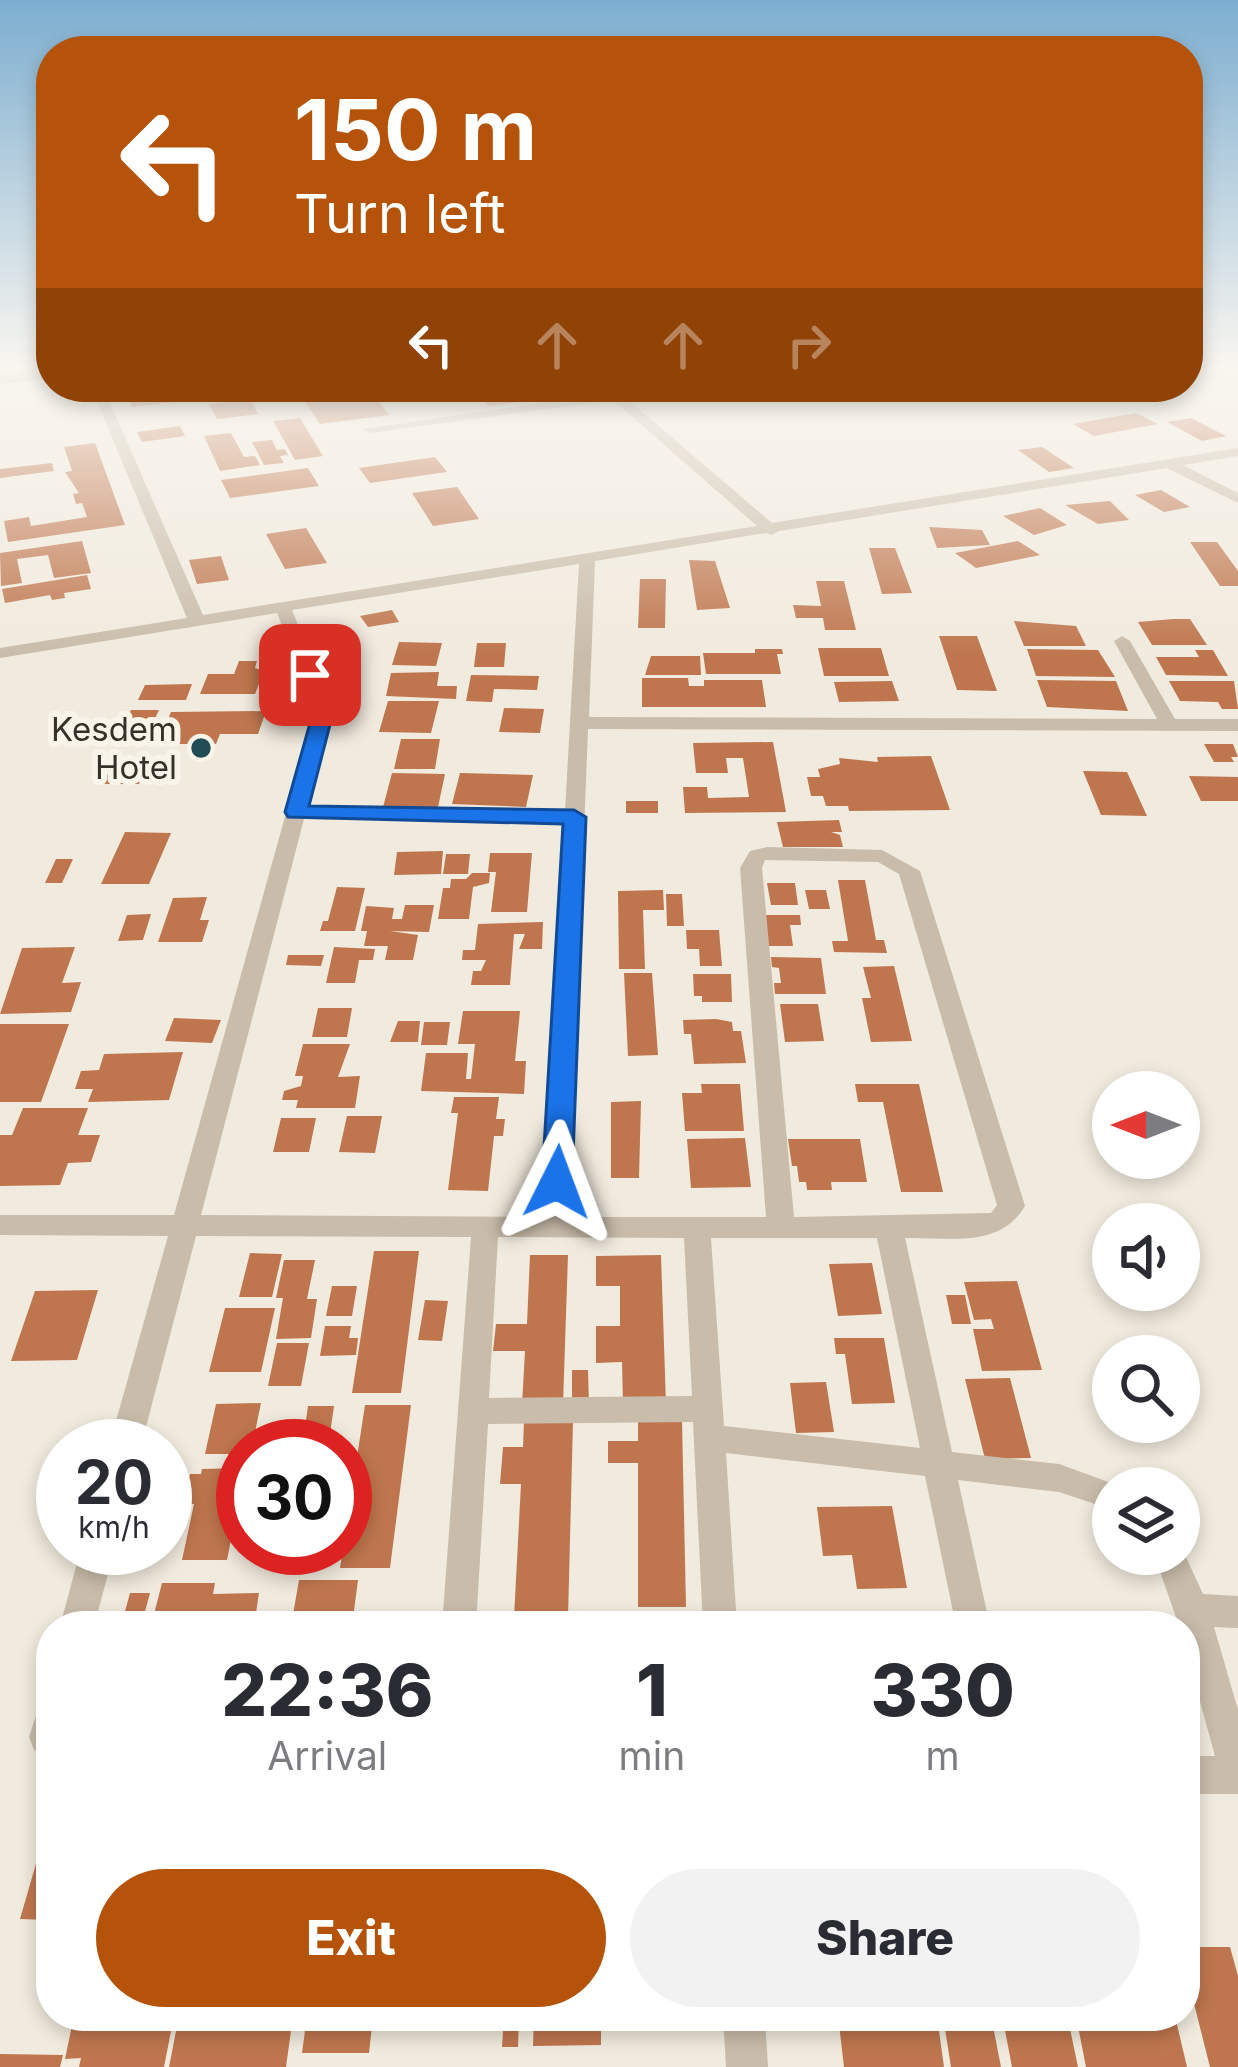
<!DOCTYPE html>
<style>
:root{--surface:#fff;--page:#f2f2f3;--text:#2b2b33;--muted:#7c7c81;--accent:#b45309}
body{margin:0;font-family:Inter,sans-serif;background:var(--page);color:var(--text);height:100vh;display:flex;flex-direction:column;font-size:45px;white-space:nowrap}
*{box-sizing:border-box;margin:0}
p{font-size:39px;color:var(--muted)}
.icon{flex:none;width:66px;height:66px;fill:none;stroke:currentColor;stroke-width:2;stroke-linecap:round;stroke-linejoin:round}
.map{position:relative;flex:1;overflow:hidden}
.details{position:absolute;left:36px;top:1611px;width:1164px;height:420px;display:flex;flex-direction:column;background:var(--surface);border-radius:48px;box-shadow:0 6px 18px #0003}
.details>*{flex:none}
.banner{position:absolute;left:36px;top:36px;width:1167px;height:366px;border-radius:48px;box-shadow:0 6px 18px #0003;background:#b45309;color:#fff;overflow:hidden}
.needle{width:78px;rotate:270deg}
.buttons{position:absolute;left:1092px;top:1071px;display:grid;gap:24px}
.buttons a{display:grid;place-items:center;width:108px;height:108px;border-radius:50%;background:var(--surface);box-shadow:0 6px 18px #0003;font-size:60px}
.speed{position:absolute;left:36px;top:1419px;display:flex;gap:24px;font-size:60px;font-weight:700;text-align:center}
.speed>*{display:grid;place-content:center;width:156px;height:156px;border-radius:50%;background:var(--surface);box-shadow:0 6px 18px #0003;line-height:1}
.speed small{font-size:30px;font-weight:400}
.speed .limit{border:18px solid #d22;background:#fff;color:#111}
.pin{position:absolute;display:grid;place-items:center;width:102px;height:102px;color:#fff;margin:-51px;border-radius:24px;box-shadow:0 6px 18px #0006}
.me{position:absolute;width:132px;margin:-66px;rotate:3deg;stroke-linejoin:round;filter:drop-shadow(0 0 9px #0008)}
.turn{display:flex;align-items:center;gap:42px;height:252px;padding:0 60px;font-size:54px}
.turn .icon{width:156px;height:156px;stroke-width:2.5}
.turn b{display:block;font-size:84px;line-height:102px}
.lanes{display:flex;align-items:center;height:114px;padding:0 60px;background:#0003;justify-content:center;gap:60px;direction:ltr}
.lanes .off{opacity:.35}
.eta{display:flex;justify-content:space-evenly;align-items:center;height:204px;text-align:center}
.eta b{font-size:72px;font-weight:800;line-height:84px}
.button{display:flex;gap:24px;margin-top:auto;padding:24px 60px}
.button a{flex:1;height:138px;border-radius:72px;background:var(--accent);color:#fff;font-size:48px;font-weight:800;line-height:138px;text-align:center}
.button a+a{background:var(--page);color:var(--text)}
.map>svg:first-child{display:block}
</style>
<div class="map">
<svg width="1238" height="2067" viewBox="0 0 1238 2067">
<rect width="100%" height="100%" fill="#f1eade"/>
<path fill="#bf764e" d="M185 387 191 400 132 407 128 394Z
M312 387H368L389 415 320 424 304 400 320 398Z
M640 387H713V390L655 398Z
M525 390 534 400 488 406 479 395Z
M250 399 258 414 217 419 209 404Z
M1136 413 1158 424 1094 436 1073 424Z
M300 418 323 456 295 460 273 421Z
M1191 418 1226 436 1202 441 1167 422Z
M180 426 185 436 142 442 137 432Z
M231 433 244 457 255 456 260 465 220 471 204 436Z
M272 440 277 450 285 449 288 455 280 456 284 463 264 465 252 442Z
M95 443 125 525 8 542 4 521 29 517 31 526 87 517 82 503 76 504 73 494 79 493 65 472 72 471 64 447Z
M1042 447 1074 468 1049 472 1018 450Z
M435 457 447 472 370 483 359 468Z
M52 463 54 471 0 478V469Z
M308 468 319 486 230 498 221 480Z
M457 487 479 519 433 526 412 493Z
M1161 490 1190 507 1164 512 1135 495Z
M1110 501 1129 520 1098 524 1065 505Z
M1040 508 1067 525 1034 535 1003 516Z
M929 527 982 530 990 545 937 548Z
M306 528 327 563 285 569 266 534Z
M82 541 91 573 54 578 48 555 17 559 22 583 1 586 0 553Z
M1018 541 1040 555 976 568 955 553Z
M1190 542H1217L1238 571V586H1220Z
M869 548H895L912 593 882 594Z
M221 556 229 580 197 584 189 560Z
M689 560 715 561 730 608 697 610Z
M87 575 91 589 64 593 65 598 52 600 50 595 5 603 2 589Z
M640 579H666L665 628H638Z
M816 581H844L856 630H825L823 618H796L793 605 821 606Z
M392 610 399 622 368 627 360 616Z
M1173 619H1190L1207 645H1152L1138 622Z
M1014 621 1076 626 1086 646H1024Z
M939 636H977L997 691 957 690Z
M399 642 442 643 436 666 392 665Z
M477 643H506L504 667H474Z
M818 648H881L889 676H824Z
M755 649H782L783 654H777L781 674H706L703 653H755Z
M1027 649 1098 650 1115 677 1036 676Z
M1195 650H1213L1228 676 1166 675 1156 657H1199Z
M651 656H700L701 675H645Z
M239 661H257L255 668 264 671 255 694H200L208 674H234Z
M439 672 437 686H457L456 699 386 696 391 673Z
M471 675 539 676 537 690 494 689 492 702 466 701Z
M642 678H688L689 686H704V680H762L766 707H642Z
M1037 680 1116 681 1128 711 1047 707Z
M892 681 899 701 839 702 834 682Z
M1169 681H1234L1238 709H1222L1218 702 1180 701Z
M192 684 186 700H138L145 685Z
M388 701H439L431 733 379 732Z
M504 708 544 709 540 733 499 732Z
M131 710H159L143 743H115Z
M266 711 258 734H220L216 744H157L171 712Z
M401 739H440L435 769H394Z
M773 742 786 812 685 813 683 787H707L708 798 749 797 743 758H726L728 773H696L693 743Z
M1204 744H1233L1238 757H1231L1234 762H1214Z
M150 756 139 784H103L115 757Z
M931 756 950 810 849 811 848 806H826L823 796H811L807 777H820L818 769 840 764 839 758 878 762 877 757Z
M1083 771 1127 772 1147 816 1101 815Z
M392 773 445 774 437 812 382 811Z
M460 773 533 775 526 807 452 804Z
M1189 776 1238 777V801H1201Z
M626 801H658V813H626Z
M839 820 842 832H831L840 835 843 847H783L777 822Z
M125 832 171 833 149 884H101Z
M443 851 441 874 394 875 397 852Z
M490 853H532L527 912H491L496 872H488Z
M446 854H470L468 874H443Z
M56 859H73L62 883H45Z
M472 873H490L489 883 473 887 469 919H438L443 888H450L451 879H466Z
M838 880H865L876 940H884L887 953 834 952 832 941H848Z
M767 883H795L798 905H771Z
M337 887 365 888 355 931H320L323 921H328Z
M663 890 664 910H643L645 969H619L618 891Z
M805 890H826L830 909H809Z
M666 894H682L684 926H667Z
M207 897 200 920H209L202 942H158L173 898Z
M405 905H434L429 932 390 931 418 935 413 960H385L388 946H364L367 931H361L366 906 394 908 392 919H402Z
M151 914 143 940 118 941 127 915Z
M758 915H800L801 925H790L793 946H761Z
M543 922 542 949H519L525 934H514L510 985H471L473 971H481L486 960H462L463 950H475L478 924Z
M686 930H719L722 966H700L699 949H687Z
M75 947 62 983 81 982 71 1012 0 1014 22 948Z
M334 947 375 949 373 960H359L355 983H326Z
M288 955H324L321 966 286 965Z
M771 957 821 958 826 994H775L774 983H781L779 968 772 967Z
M894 966 912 1041 871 1042 862 998H871L863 967Z
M624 973H652L658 1055 628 1056Z
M693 974H731L732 1002H702V996H694Z
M780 1004H818L824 1041 785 1042Z
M318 1008H352L347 1037H312Z
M463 1011H520L515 1061H526L524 1094 421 1091 426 1053H468L466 1079H471L475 1044H458Z
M174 1018 221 1020 212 1043 165 1041Z
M716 1019 732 1022 733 1031H741L746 1063 694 1064 691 1034H684L683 1020Z
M398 1021H420L418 1042H390Z
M424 1022H450L447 1045H421Z
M0 1024H69L41 1102H0Z
M303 1044H350L338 1077 360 1076 355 1108H296L298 1100H282L284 1091 301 1086 303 1076H295Z
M183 1052 169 1100 88 1102 93 1089H75L81 1071 99 1070 104 1054Z
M701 1084H740L744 1131H685L682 1093H702Z
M855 1084H919L943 1192H901L883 1102H858Z
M454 1097H499L496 1119H505L503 1136H494L488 1191 448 1190 458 1113H451Z
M641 1101 639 1178H611V1102Z
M23 1108H88L78 1135H100L91 1162 68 1163 60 1185 0 1186V1135H12Z
M347 1116H382L375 1153 339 1152Z
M281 1118H316L309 1152H273Z
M745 1138 751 1187 691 1188 687 1139Z
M788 1139H860L867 1182H831L832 1190H807L806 1182H799L797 1166H792Z
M374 1251H419L401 1393H352Z
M250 1253 282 1254 272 1297H239Z
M530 1255H568L563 1405H522L525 1351H493L496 1324H527Z
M661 1255 666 1404H623L622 1362 596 1363V1326H620V1286H596V1256Z
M284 1260H315L307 1299H317L311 1338 276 1339 283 1298H276Z
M872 1263 882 1314 838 1316 829 1264Z
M1017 1281 1042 1370 982 1371 973 1329H994L991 1319 974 1320 964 1282Z
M332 1286H357L352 1316H326Z
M98 1290 77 1360 11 1361 35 1291Z
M946 1295H965L971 1324H952Z
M425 1300 448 1301 442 1341 418 1340Z
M225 1308H275L261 1372H209Z
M325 1326H351L349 1338H358L356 1355 320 1356Z
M834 1338H884L895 1403 852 1404 845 1354H836Z
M277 1343H309L301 1386H268Z
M572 1370H588L589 1406H572Z
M1010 1378 1031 1458 985 1459 965 1379Z
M826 1382 834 1432 796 1433 790 1383Z
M261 1403 254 1437H260L259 1446H243V1454H205L216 1404Z
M365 1405H411L390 1568H340Z
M308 1406H334L329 1440 303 1441Z
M524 1421H573L568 1618H514L521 1484H500L503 1447H523Z
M638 1421H682L686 1607H638V1463H608V1441H638Z
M243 1468V1524H234L227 1560H182L194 1504H183L190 1474H201L202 1469Z
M892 1506 907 1588 857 1589 852 1555 823 1556 817 1507Z
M299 1580H358L352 1626H291Z
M162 1583H215L213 1594 259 1593 254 1626H151Z
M130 1593H150L141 1626H121Z
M1083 1614 1086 1626H1017L1015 1615Z
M50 1815 51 1920 20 1919Z
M1185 1947H1230L1238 1976V2067H1210L1185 1968Z
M74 2016H174L164 2067H79L81 2058 65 2059Z
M179 2016H293L286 2067H169Z
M307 2016H373L369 2053H302Z
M504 2016H519L518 2047H502Z
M534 2016H601V2045L533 2046Z
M838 2016H937L944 2067H844Z
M943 2016H991L1001 2067H951Z
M1076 2016H1175L1187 2067H1086Z
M1069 2024 1078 2067H1012L1004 2025Z
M0 2054 63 2055 60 2067H0Z"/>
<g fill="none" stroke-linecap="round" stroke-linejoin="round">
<path fill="#c9bcaa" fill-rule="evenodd" d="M91 387H103L203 615 757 526 613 400 370 433 363 429 605 394 602 387H612L620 393 772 523 1238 448V456L1183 465 1238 493V503L1167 468 779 531 772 535 766 533 595 561 589 717 1157 719 1114 641 1122 636 1130 641 1175 719H1238V731L588 729 569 1217H766L740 868 750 851 767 847 882 850 920 871 1025 1206C999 1249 950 1237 905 1238L952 1452 1059 1464 1125 1488H1113V1510L1059 1492 958 1480 990 1626H956L925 1476 726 1453 737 1626H703L693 1422 488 1424 476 1626H442L471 1237 196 1236 141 1446H109L168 1236 0 1235V1215H174L315 709 277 613 0 658V648L187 618ZM579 564 565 811 307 807 333 709 292 610ZM304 819 564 823 542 1217 201 1215ZM765 860 878 862 899 874 997 1205 991 1213 794 1217 762 868ZM498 1237 684 1238 692 1396 489 1398ZM711 1238H877L920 1448 724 1426Z
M1179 1542 1203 1594 1238 1596V1628L1214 1627 1238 1710V1794H1185V1756H1215L1185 1647V1626H1179L1154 1554H1179Z
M81 1548H115L94 1626H60Z
M51 1704V1754L47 1755 34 1750 29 1737 38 1709Z
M723 2016H765L768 2067H726Z"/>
<path fill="#9c8b7c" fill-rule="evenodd" d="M51 369V379L0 384V374Z"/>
</g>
<linearGradient id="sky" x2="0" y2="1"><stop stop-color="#7daed0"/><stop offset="0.56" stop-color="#f9f6f0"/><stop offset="1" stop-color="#f9f6f0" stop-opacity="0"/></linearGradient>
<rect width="1238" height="655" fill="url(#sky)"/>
<path fill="#1a73e8" stroke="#114b97" stroke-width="3" d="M303 671H318L334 709 309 806 574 810 586 817 572 1182 568 1190H546L542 1182 563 824 288 817 285 812 314 709 301 675Z"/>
<circle fill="#214d56" stroke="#f9f4ea" stroke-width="4.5" cx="201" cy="748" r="12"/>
<g text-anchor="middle" stroke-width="12" stroke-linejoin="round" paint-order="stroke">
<g font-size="33" fill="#372f29" stroke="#f9f4ea" text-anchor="end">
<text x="177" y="741">Kesdem<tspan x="177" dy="38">Hotel</tspan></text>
</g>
</g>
</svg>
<div class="buttons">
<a><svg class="needle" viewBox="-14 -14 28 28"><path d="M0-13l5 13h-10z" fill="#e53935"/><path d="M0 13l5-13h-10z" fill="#7c7c81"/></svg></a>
<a><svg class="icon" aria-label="sound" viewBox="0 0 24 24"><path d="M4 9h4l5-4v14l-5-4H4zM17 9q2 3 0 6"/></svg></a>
<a><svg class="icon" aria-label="search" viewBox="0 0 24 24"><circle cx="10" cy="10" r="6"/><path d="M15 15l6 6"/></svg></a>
<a><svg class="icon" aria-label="layers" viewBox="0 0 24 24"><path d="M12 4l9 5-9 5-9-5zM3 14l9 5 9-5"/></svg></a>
</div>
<div class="speed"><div>20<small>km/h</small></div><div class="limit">30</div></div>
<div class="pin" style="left:310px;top:675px;background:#d93025"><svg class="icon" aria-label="arrive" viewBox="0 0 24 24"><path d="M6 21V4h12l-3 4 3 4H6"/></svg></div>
<svg class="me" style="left:557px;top:1182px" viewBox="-20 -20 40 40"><path d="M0-17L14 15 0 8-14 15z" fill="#1a73e8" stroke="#fff" stroke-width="4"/></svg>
<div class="banner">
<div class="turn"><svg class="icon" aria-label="left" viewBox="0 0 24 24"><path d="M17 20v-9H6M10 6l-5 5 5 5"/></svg><div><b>150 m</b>Turn left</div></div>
<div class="lanes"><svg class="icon" aria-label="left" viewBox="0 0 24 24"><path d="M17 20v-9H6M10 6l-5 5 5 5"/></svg><svg class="icon off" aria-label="ahead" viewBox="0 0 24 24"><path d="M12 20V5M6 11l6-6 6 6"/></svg><svg class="icon off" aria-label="ahead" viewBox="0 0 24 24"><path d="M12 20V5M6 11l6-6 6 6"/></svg><svg class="icon off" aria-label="right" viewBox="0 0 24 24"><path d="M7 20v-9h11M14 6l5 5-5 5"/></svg></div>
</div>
<section class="details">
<div class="eta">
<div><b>22:36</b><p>Arrival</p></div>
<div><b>1</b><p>min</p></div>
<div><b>330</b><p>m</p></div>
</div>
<div class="button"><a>Exit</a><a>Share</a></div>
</section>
</div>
